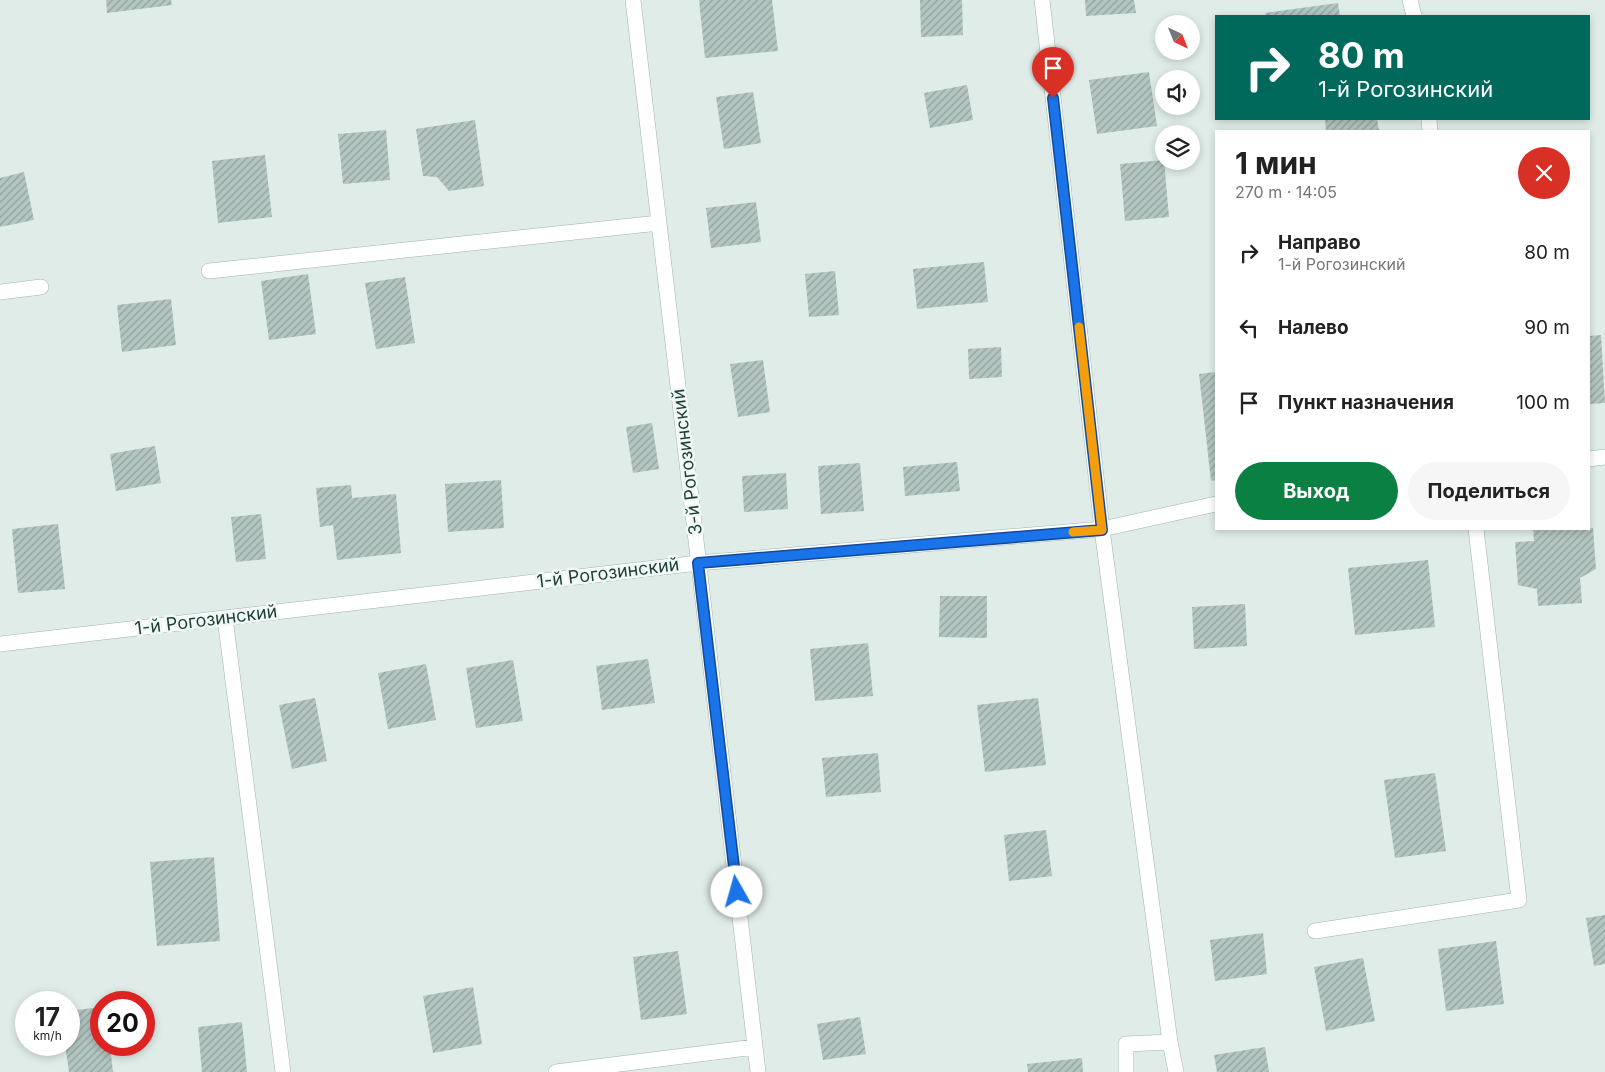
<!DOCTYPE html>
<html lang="ru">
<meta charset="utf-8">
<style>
:root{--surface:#fff;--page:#f6f6f6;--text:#222;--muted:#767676;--accent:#0b8043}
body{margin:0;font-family:Inter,sans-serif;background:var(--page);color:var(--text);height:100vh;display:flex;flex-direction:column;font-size:19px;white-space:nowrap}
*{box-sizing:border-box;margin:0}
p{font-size:16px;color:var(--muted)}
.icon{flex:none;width:28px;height:28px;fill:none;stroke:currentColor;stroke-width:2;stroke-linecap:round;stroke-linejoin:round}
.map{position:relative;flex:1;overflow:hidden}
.panel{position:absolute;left:1215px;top:130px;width:375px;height:400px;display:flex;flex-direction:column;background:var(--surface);border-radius:0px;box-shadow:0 2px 8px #0003}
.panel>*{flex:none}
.banner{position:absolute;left:1215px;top:15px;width:375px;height:105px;border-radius:0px;box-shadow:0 2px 8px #0003;background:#00695c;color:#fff;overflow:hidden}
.needle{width:32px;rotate:137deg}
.buttons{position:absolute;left:1155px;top:15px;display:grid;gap:10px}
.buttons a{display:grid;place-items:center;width:45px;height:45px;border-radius:50%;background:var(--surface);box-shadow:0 2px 8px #0003;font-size:25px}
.speed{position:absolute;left:15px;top:991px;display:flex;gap:10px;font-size:25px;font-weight:700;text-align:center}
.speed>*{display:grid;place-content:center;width:65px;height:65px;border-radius:50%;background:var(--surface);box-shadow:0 2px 8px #0003;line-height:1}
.speed small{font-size:12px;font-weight:400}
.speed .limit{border:8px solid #d22;background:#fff;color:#111}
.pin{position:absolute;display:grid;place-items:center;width:42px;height:42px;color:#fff;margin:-51px -21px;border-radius:50% 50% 50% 0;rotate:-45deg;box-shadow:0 0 5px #0007}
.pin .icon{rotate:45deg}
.me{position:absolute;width:55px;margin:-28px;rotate:353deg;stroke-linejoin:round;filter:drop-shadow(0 0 4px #0008)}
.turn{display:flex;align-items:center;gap:18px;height:105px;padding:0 20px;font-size:22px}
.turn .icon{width:65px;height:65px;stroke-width:2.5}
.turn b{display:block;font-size:35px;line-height:42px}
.round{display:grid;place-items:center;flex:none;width:52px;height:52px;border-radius:26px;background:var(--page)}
.headline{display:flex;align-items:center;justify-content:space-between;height:85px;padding:0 20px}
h1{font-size:30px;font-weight:700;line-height:38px}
.action{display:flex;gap:10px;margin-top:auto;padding:10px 20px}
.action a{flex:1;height:58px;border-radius:30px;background:var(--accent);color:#fff;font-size:20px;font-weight:700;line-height:58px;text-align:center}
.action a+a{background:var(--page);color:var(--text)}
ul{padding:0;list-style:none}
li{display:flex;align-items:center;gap:15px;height:75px;padding:0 20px}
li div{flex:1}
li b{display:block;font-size:19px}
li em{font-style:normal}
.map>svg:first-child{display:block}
</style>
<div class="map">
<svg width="1605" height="1072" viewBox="0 0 1605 1072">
<defs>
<pattern id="building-hatch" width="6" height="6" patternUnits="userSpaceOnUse" patternTransform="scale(1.25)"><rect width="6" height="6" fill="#b4c6c1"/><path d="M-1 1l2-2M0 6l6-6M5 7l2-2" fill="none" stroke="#92a29e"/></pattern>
</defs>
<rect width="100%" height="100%" fill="#dfece7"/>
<path fill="url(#building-hatch)" d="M106 0H171L172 5 107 13Z
M699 0H772L778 51 705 58Z
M920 0H962L963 35 921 37Z
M1085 0H1134L1136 13 1086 16Z
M1338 3 1340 16H1266L1265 13Z
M1149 72 1157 126 1097 134 1089 80Z
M967 85 973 120 930 128 924 93Z
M753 92 761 143 724 149 716 97Z
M1325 119H1377L1379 131H1326Z
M475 120 484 186 449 191 437 177 423 176 416 129Z
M386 130 390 180 343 184 338 134Z
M265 155 272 217 218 223 212 161Z
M1164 160 1169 217 1125 221 1120 164Z
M24 172 34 220 0 227V178Z
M756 202 761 242 711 248 706 208Z
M984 262 988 302 917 309 913 269Z
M835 271 839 315 809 317 805 274Z
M308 274 316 334 269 340 261 281Z
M405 277 415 343 376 349 365 283Z
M171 299 176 345 122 352 117 305Z
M1601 335 1605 403 1589 404V336Z
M1001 347 1002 377 969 379 968 349Z
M763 360 770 412 738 417 730 364Z
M1216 372V480L1211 481 1199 374Z
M652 423 659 469 633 473 626 427Z
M155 446 161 483 116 491 110 454Z
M957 462 960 491 905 496 903 467Z
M860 463 864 511 821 514 818 466Z
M786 473 788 509 744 512 742 476Z
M501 480 504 528 448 532 445 484Z
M351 485 352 498 396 494 401 553 337 560 333 525 320 527 316 488Z
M261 514 266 559 236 562 231 517Z
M58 524 65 589 18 593 12 529Z
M1593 528 1596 569 1580 578 1582 603 1538 606 1537 589 1518 585 1515 542 1534 541 1533 529Z
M1428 560 1435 627 1355 635 1348 568Z
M940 596H987V638L939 637Z
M1245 604 1247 646 1194 649 1192 607Z
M868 643 873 696 815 701 810 649Z
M648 659 655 703 602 710 596 666Z
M513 660 523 721 476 728 466 668Z
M426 664 436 720 388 729 378 673Z
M315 698 327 761 292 769 279 705Z
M1038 698 1046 765 985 772 977 705Z
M878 753 881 792 826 797 822 758Z
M1435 773 1446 851 1395 858 1384 780Z
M1046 830 1052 876 1009 881 1004 835Z
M214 857 220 941 157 946 150 862Z
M1605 915V964L1594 966 1586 918Z
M1263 933 1267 974 1215 981 1210 940Z
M1496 941 1504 1004 1446 1011 1438 949Z
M678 951 687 1014 641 1020 633 957Z
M1363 958 1375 1021 1326 1031 1314 967Z
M473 987 482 1044 433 1053 423 996Z
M101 1007V1045H110L113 1072H69L65 1045H69V1011Z
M860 1017 866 1054 823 1060 817 1024Z
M242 1022 247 1072H202L198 1027Z
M1265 1047 1269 1072H1217L1214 1055Z
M1082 1058 1083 1072H1028L1027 1064Z"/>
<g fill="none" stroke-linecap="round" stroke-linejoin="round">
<defs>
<path id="lane" d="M633 0 758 1072
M1042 0 1102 529 1170 1042 1176 1072
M1410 0 1414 16
M1429 119 1430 131
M209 271 659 223
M0 292 41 287
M1589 459 1605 457
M225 618 283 1072
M0 644 698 563 1102 529 1216 504
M1315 931 1519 900 1476 529
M556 1072 755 1047"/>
<path id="street" d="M1126 1072V1044L1170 1042"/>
</defs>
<use href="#lane" stroke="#a2b4af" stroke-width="16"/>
<use href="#street" stroke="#a2b4af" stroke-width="16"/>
<use href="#lane" stroke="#fff" stroke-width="15"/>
<use href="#street" stroke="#fff" stroke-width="15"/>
</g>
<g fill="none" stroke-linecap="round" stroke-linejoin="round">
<defs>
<path id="route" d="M737 892 698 563 1102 530 1053 98"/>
</defs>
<use href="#route" stroke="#114b97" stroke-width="12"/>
<use href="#route" stroke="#1a73e8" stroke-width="9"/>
<path stroke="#f59e0b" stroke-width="9" d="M1073 532 1102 530 1079 327"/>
</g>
<g text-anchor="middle" stroke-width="5" stroke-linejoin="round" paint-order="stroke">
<g font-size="18" fill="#1f3d38" stroke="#eff8f5">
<text transform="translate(687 462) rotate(-97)" y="6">3-й Рогозинский</text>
<text transform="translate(608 573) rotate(-7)" y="6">1-й Рогозинский</text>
<text transform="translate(206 620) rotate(-7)" y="6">1-й Рогозинский</text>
</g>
</g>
</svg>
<div class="buttons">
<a><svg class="needle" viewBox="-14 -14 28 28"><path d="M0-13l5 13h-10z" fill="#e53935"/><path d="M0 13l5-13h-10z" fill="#767676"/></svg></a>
<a><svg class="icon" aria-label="sound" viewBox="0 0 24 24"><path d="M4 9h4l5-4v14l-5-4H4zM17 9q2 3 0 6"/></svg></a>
<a><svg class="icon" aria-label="layers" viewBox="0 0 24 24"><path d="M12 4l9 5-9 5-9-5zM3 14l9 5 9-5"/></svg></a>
</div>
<div class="speed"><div>17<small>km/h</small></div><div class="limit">20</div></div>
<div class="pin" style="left:1053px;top:98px;background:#d93025"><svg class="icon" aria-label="arrive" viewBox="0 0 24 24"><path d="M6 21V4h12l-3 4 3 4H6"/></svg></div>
<svg class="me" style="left:737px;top:892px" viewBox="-20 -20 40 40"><circle r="19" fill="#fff"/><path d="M0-13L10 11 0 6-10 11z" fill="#1a73e8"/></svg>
<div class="banner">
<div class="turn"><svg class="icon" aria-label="right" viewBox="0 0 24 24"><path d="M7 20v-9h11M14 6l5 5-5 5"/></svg><div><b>80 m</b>1-й Рогозинский</div></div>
</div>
<section class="panel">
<div class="headline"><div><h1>1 мин</h1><p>270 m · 14:05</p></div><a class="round" style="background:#d93025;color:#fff"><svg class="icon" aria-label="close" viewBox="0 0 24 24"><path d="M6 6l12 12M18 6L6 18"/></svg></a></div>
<ul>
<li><svg class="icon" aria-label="right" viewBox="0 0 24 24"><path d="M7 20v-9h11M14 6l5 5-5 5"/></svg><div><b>Направо</b><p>1-й Рогозинский</p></div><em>80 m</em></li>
<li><svg class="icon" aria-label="left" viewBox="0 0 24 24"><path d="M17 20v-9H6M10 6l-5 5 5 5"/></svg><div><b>Налево</b></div><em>90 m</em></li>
<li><svg class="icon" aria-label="arrive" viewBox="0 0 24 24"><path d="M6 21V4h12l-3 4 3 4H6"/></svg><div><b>Пункт назначения</b></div><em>100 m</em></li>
</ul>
<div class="action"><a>Выход</a><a>Поделиться</a></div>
</section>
</div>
